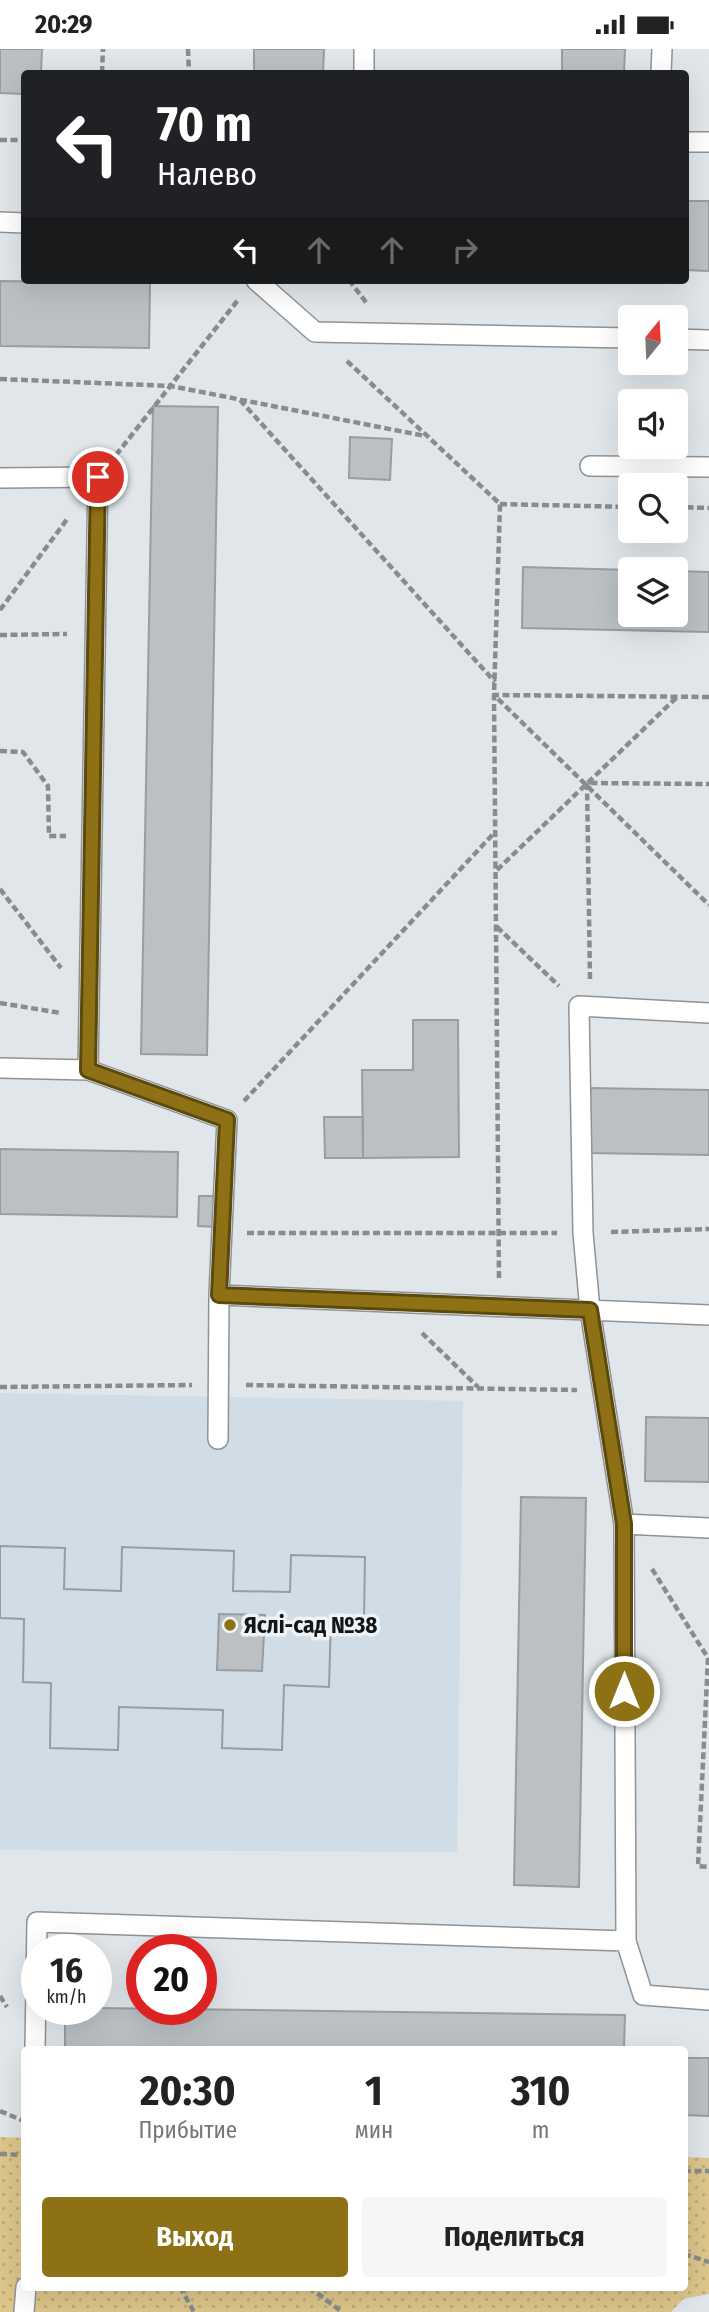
<!DOCTYPE html>
<html lang="ru">
<meta charset="utf-8">
<style>
:root{--surface:#fff;--page:#f6f6f6;--text:#222;--muted:#767676;--accent:#8e7115}
body{margin:0;font-family:"Fira Sans Condensed",sans-serif;background:var(--page);color:var(--text);height:100vh;display:flex;flex-direction:column;font-size:26px;white-space:nowrap}
*{box-sizing:border-box;margin:0}
p{font-size:23px;color:var(--muted)}
.icon{flex:none;width:38px;height:38px;fill:none;stroke:currentColor;stroke-width:2;stroke-linecap:round;stroke-linejoin:round}
.map{position:relative;flex:1;overflow:hidden}
.panel{position:absolute;left:21px;top:1997px;width:667px;height:245px;display:flex;flex-direction:column;background:var(--surface);border-radius:7px;box-shadow:0 7px 28px #0002}
.panel>*{flex:none}
.banner{position:absolute;left:21px;top:21px;width:668px;height:214px;border-radius:7px;box-shadow:0 7px 28px #0002;background:#202124;color:#fff;overflow:hidden}
.needle{width:46px;rotate:18deg}
.fabs{position:absolute;left:618px;top:256px;display:grid;gap:14px}
.fabs a{display:grid;place-items:center;width:70px;height:70px;border-radius:7px;background:var(--surface);box-shadow:0 7px 28px #0002;font-size:35px}
.speed{position:absolute;left:21px;top:1885px;display:flex;gap:14px;font-size:35px;font-weight:700;text-align:center}
.speed>*{display:grid;place-content:center;width:91px;height:91px;border-radius:50%;background:var(--surface);box-shadow:0 7px 28px #0002;line-height:1}
.speed small{font-size:18px;font-weight:400}
.speed .limit{border:10px solid #d22;background:#fff;color:#111}
.pin{position:absolute;display:grid;place-items:center;width:60px;height:60px;color:#fff;margin:-30px;border:4px solid #fff;border-radius:50%;box-shadow:0 2px 7px #0007}
.me{position:absolute;width:77px;margin:-38px;rotate:0deg;stroke-linejoin:round;filter:drop-shadow(0 0 5px #0008)}
.turn{display:flex;align-items:center;gap:24px;height:147px;padding:0 21px;font-size:32px}
.turn .icon{width:91px;height:91px;stroke-width:2.5}
.turn b{display:block;font-size:49px;line-height:60px}
.lanes{display:flex;align-items:center;height:66px;padding:0 21px;background:#0003;justify-content:center;gap:35px;direction:ltr}
.lanes .off{opacity:.35}
.eta{display:flex;justify-content:space-evenly;align-items:center;height:119px;text-align:center}
.eta b{font-size:42px;font-weight:700;line-height:49px}
.cta{display:flex;gap:14px;margin-top:auto;padding:14px 21px}
.cta a{flex:1;height:80px;border-radius:7px;background:var(--accent);color:#fff;font-size:28px;font-weight:700;line-height:80px;text-align:center}
.cta a+a{background:var(--page);color:var(--text)}
.status{display:flex;justify-content:space-between;align-items:center;height:49px;padding:0 35px;background:var(--surface);direction:ltr}
.status svg{height:19px;fill:currentColor}
.map>svg:first-child{display:block}
</style>
<div class="status"><b>20:29</b><svg viewBox="0 0 49 12"><path d="M0 12V9h3v3zM5 12V6h3v6zM10 12V3h3v9zM15 12V0h3v12zM26 1h20v11H26zM47 4h2v5h-2z"/></svg></div>
<div class="map">
<svg width="709" height="2263" viewBox="0 0 709 2263">
<defs>
<pattern id="grass-dots" width="8" height="8" patternUnits="userSpaceOnUse" patternTransform="scale(1.75)"><rect width="8" height="8" fill="#ddc68b"/><path d="M2 2h.1M6 6h.1" fill="none" stroke="#bda977" stroke-width="1.8" stroke-linecap="round"/></pattern>
</defs>
<rect width="100%" height="100%" fill="#e0e6ea"/>
<path fill="#d0dde6" d="M0 1344 463 1352 457 1803 0 1801Z"/>
<path fill="url(#grass-dots)" d="M0 2088 24 2089V2238H684V2108L709 2109V2245L683 2250 671 2263H0Z"/>
<path fill="#bbc0c4" stroke="#989da1" stroke-width="2" fill-rule="evenodd" d="M0 0H42L41 24H24V45L0 44Z
M254 0H324L323 24H254Z
M562 0H625L624 24H562Z
M686 152H709V222L686 221Z
M0 232 150 234 149 299 0 297Z
M153 357 218 358 207 1006 141 1005Z
M350 388 392 390 390 431 349 429Z
M523 518 630 521V565H676V522L709 523V583L522 579Z
M413 971H458L459 1108 363 1109 362 1021H413Z
M589 1039 709 1041V1106L588 1104Z
M324 1068H363V1109H325Z
M0 1100 178 1103 177 1168 0 1165Z
M199 1147H216L215 1178 198 1177Z
M646 1368 709 1369V1433L645 1432Z
M521 1448 586 1449 579 1838 514 1836Z
M0 1497 65 1499 64 1540 121 1542 122 1498 234 1502 233 1542 290 1543 291 1506 365 1508 364 1571 331 1569 329 1638 284 1636 282 1701 222 1699 223 1661 119 1658 118 1701 50 1699 51 1634 23 1633 24 1570 0 1569ZM219 1565 265 1566 262 1622 217 1621Z
M0 1497 65 1499 64 1540 121 1542 122 1498 234 1502 233 1542 290 1543 291 1506 365 1508 364 1571 331 1569 329 1638 284 1636 282 1701 222 1699 223 1661 119 1658 118 1701 50 1699 51 1634 23 1633 24 1570 0 1569Z
M96 1959 625 1966 624 2000H65V1960Z
M684 2009H709V2067L684 2066Z"/>
<g fill="none" stroke-linecap="round" stroke-linejoin="round">
<defs>
<path id="service" d="M364 24V0
M661 24 662 0
M686 93H709
M0 173 24 174
M256 231 315 283 630 289
M676 290 709 291
M590 417 709 418
M0 429 98 428 88 1021
M0 1019 88 1021 227 1071 219 1246 709 1266
M218 1390 219 1246
M624 1475 709 1479
M626 1892 624 1475 590 1261 583 1184 579 957 709 964
M35 2000 37 1873 626 1892 643 1946 709 1951
M24 2263 26 2238"/>
</defs>
<use href="#service" stroke="#8d9396" stroke-width="22"/>
<path stroke="#888c8f" stroke-width="4.5" stroke-dasharray="7 3.5" stroke-linecap="butt" d="M188 0 189 24
M102 24 103 0
M0 91H24
M349 231 368 256
M347 312 500 455 494 646 499 1231
M0 330 171 337 425 387
M240 351 495 633
M116 406 238 251
M500 455 630 458
M676 458 709 459
M0 561 68 469
M0 586 67 585
M709 648 494 646 709 856
M0 702 23 703 48 737 49 787H66
M497 821 677 648
M0 840 61 919
M497 878 559 937
M590 930 587 734 709 735
M0 954 61 964
M244 1052 496 782
M611 1183 709 1180
M247 1184H557
M422 1284 478 1338
M246 1336 577 1341
M0 1338 192 1336
M652 1520 708 1609 698 1817 709 1818
M0 1947 7 1958
M0 2062 24 2072
M0 2105 24 2106
M684 2122H709
M684 2205 709 2213
M180 2238 194 2263
M309 2238 342 2263"/>
<use href="#service" stroke="#fff" stroke-width="19"/>
</g>
<g fill="none" stroke-linecap="round" stroke-linejoin="round">
<defs>
<path id="route" d="M98 428 88 1021 227 1071 219 1246 590 1261 624 1475V1642"/>
</defs>
<use href="#route" stroke="#5c490e" stroke-width="18"/>
<use href="#route" stroke="#8e7115" stroke-width="12"/>
</g>
<circle fill="#8e7115" stroke="#edf3f7" stroke-width="2.5" cx="230" cy="1576" r="7"/>
<g text-anchor="middle" stroke-width="7" stroke-linejoin="round" paint-order="stroke">
<g font-size="23" font-weight="bold" fill="#131517" stroke="#edf3f7" text-anchor="start">
<text x="244" y="1584">Яслі-сад №38</text>
</g>
</g>
</svg>
<div class="fabs">
<a><svg class="needle" viewBox="-14 -14 28 28"><path d="M0-13l5 13h-10z" fill="#e53935"/><path d="M0 13l5-13h-10z" fill="#767676"/></svg></a>
<a><svg class="icon" aria-label="sound" viewBox="0 0 24 24"><path d="M4 9h4l5-4v14l-5-4H4zM17 9q2 3 0 6"/></svg></a>
<a><svg class="icon" aria-label="search" viewBox="0 0 24 24"><circle cx="10" cy="10" r="6"/><path d="M15 15l6 6"/></svg></a>
<a><svg class="icon" aria-label="layers" viewBox="0 0 24 24"><path d="M12 4l9 5-9 5-9-5zM3 14l9 5 9-5"/></svg></a>
</div>
<div class="speed"><div>16<small>km/h</small></div><div class="limit">20</div></div>
<div class="pin" style="left:98px;top:428px;background:#d93025"><svg class="icon" aria-label="arrive" viewBox="0 0 24 24"><path d="M6 21V4h12l-3 4 3 4H6"/></svg></div>
<svg class="me" style="left:624px;top:1642px" viewBox="-20 -20 40 40"><circle r="17" fill="#8e7115" stroke="#fff" stroke-width="3"/><path d="M0-11L8 9 0 5-8 9z" fill="#fff"/></svg>
<div class="banner">
<div class="turn"><svg class="icon" aria-label="left" viewBox="0 0 24 24"><path d="M17 20v-9H6M10 6l-5 5 5 5"/></svg><div><b>70 m</b>Налево</div></div>
<div class="lanes"><svg class="icon" aria-label="left" viewBox="0 0 24 24"><path d="M17 20v-9H6M10 6l-5 5 5 5"/></svg><svg class="icon off" aria-label="ahead" viewBox="0 0 24 24"><path d="M12 20V5M6 11l6-6 6 6"/></svg><svg class="icon off" aria-label="ahead" viewBox="0 0 24 24"><path d="M12 20V5M6 11l6-6 6 6"/></svg><svg class="icon off" aria-label="right" viewBox="0 0 24 24"><path d="M7 20v-9h11M14 6l5 5-5 5"/></svg></div>
</div>
<section class="panel">
<div class="eta">
<div><b>20:30</b><p>Прибытие</p></div>
<div><b>1</b><p>мин</p></div>
<div><b>310</b><p>m</p></div>
</div>
<div class="cta"><a>Выход</a><a>Поделиться</a></div>
</section>
</div>
